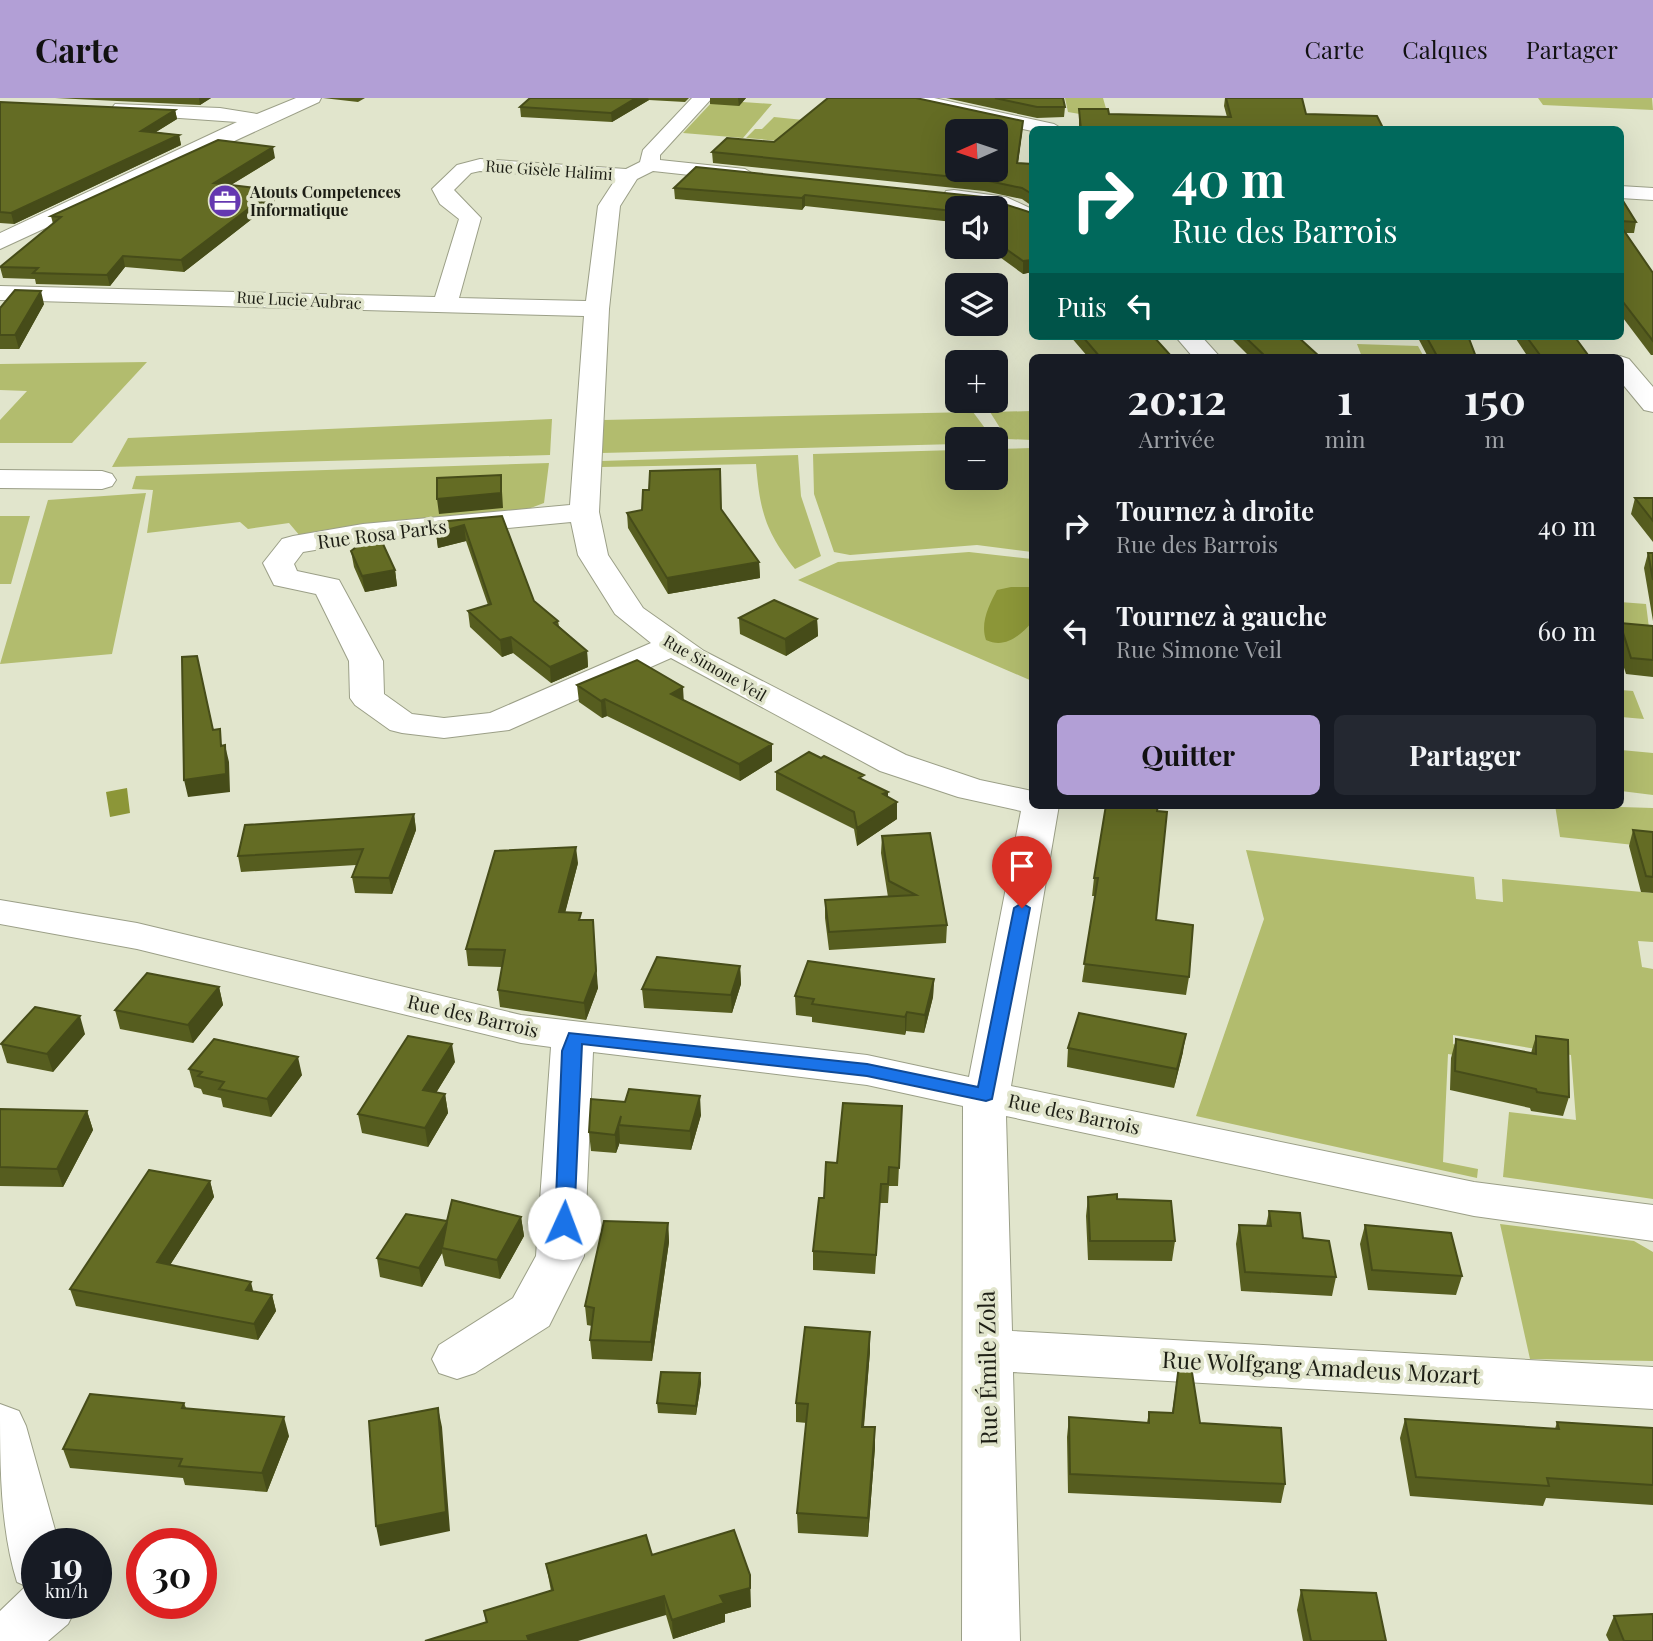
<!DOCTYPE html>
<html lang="fr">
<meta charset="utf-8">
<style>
:root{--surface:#171b24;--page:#242831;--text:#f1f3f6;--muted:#9ea1a6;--accent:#b29fd6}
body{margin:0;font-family:"Playfair Display",serif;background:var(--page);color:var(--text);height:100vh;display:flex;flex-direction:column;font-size:26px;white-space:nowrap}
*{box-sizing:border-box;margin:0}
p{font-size:23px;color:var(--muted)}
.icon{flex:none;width:38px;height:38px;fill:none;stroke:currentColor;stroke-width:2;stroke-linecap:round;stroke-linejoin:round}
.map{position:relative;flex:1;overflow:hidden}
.panel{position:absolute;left:1029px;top:256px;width:595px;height:455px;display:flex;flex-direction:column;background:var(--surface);border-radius:10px;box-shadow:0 7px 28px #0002}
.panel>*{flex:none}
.guide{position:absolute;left:1029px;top:28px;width:595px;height:214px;border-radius:10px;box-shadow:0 7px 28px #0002;background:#00695c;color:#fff;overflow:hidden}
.needle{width:46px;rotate:267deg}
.tools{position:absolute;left:945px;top:21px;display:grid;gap:14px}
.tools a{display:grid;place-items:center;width:63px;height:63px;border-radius:10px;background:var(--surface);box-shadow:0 7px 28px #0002;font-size:35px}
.speed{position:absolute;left:21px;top:1430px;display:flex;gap:14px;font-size:35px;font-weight:700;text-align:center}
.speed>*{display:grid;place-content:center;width:91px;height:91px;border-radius:50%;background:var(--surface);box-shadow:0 7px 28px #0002;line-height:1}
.speed small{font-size:18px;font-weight:400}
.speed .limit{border:10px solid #d22;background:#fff;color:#111}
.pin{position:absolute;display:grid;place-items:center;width:60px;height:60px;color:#fff;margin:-72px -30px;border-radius:50% 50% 50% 0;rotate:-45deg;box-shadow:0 0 7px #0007}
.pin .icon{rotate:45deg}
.me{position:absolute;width:77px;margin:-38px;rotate:2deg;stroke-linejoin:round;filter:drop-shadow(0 0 5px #0008)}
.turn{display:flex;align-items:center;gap:24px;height:147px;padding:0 28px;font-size:32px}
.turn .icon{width:91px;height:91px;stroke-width:2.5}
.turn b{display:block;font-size:49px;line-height:60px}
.then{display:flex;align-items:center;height:66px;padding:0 28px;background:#0003;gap:14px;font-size:26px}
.eta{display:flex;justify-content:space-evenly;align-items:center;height:119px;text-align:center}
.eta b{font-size:42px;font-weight:700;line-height:49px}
.primary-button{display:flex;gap:14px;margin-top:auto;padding:14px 28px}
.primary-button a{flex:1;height:80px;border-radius:10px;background:var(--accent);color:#111;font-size:28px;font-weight:700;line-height:80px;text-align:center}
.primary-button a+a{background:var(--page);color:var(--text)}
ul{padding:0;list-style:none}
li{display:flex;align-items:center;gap:21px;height:105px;padding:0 28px}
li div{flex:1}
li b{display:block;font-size:26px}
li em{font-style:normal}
header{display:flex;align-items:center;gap:42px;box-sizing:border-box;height:98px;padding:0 35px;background:var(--accent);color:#111}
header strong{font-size:33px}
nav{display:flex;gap:38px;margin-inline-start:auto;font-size:24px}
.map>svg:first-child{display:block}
</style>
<header>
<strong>Carte</strong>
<nav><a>Carte</a><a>Calques</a><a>Partager</a></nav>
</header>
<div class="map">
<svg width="1653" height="1543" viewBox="0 0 1653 1543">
<rect width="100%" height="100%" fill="#e1e5cc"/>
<path fill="#b2bc6e" d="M1065 0H1103L1109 21 1068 14Z
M1538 0H1652L1653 12 1543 7Z
M714 2 772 6 743 40 683 35Z
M774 19 863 28 791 44 746 40 755 31H762Z
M1357 246 1418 248 1424 259H1362Z
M147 264 72 345H0V322L27 293 0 292V266Z
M1032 313V342L1007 341 990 314Z
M973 314 993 341H957V346L601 355 603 322Z
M552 321 550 357 112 369 128 340Z
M1032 350V454L977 447 850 457 834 454 814 396 813 356 957 352V380H996V351Z
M798 357 801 398 821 458 795 471C765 433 760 413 756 366L601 369V363Z
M549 365 544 405 512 417 300 438 289 425 248 431 240 424 147 435 153 392 132 391 136 378Z
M146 395 112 556 0 566 48 402Z
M0 418H30L11 486H0Z
M969 454 1032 461V583L798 482 838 464Z
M1620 504 1646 506 1649 530 1621 543Z
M1621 592 1633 593 1644 621 1621 619Z
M1621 652 1653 655V697L1621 693Z
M1555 707 1653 710V738L1634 747 1560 739Z
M1246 752 1474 779 1476 801 1503 804 1502 781 1653 795V844L1638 843 1642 869 1653 871V1101L1503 1079 1509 1014 1576 1022 1571 957 1453 937V946L1474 953V960L1448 956 1443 1064 1478 1071 1477 1080 1196 1018 1264 821Z
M1500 1126 1634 1143 1653 1154V1263L1530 1261Z"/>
<path fill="#8c9638" d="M1011 489H1032V524C1020 538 1005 551 986 542 980 525 989 507 997 492Z
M127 690 130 715 110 719 106 694Z"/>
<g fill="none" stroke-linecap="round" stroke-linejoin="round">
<defs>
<path id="minor" d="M296 0H321L319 4 0 151V135L237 24 122 16 115 14 112 10 115 6 220 10 257 16Z
M692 0H712L660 57V62L745 71 755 77 745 83 653 73 637 81 620 108 609 211 599 414 608 457 643 510 704 553 906 657 980 682 1032 693V707H1059L1011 988 1474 1084 1653 1107V1143L1474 1118 1006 1018 1012 1233 1653 1269V1311L1013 1274 1020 1543H962L963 1008 867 987 593 954 584 1158 549 1228 475 1275 457 1281 439 1275 432 1261 439 1247 513 1200 536 1158 551 949 521 945 137 851 0 826V802L137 825 521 917 867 957 969 979 1021 713 958 699 880 673 671 560 509 632 444 640 402 635 390 632 355 607 350 600 349 563 316 496 274 487 263 465 282 441 293 438 363 426 570 407 584 218 0 202V188L435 199 459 121 440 106 432 91 457 67 480 61 626 71 640 64 643 52ZM480 73 615 82 598 108 586 203 459 200 481 120 454 92 471 75ZM571 424 578 457 615 516 651 545 490 615 444 620 412 616 384 596 383 563 339 482 297 473 294 466 303 454 363 444Z
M899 0H934L1054 26 1064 32 1032 33 908 6Z
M1620 88 1653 90V102L1620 100Z
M954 92 1006 99 1032 111V125L996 110 946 103 943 98 946 93Z
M1175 238H1201L1220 259H1193Z
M1620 258 1629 261 1653 289V314L1644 312 1620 283V259H1617Z
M0 372 102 373 112 376 116 382 112 388 102 391 0 390Z
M0 1306 19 1313 26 1328 59 1446H37V1505H76L77 1508 68 1526 48 1543H0V1513L26 1488 17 1484C0 1430 0 1366 0 1306Z"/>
</defs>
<use href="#minor" stroke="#9b9f87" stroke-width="2"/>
<use href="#minor" fill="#fff" fill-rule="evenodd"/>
</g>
<path fill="#565d1f" d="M55 0H211L200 7Z
M323 0H365L358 4Z
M530 0H689L685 4 649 2 612 24 521 19 520 9Z
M710 0H746L739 8 710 6Z
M946 0H1063L1065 9 1064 19 1037 20Z
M1225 0 1306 16 1384 32H1079V11L1109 16 1227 19 1224 8Z
M0 4 175 12 177 21 156 34 179 37 181 47 14 126 0 125Z
M1022 34 1018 65 1032 66V108L1022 101 984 93 713 65 712 54 774 44Z
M275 60 231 87 273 92 275 103 184 174 125 169 110 188 36 186 35 181 3 180 0 169 53 126 51 118Z
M696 69 983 99 1032 115V174L1023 176 986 149H996V110H957V128L953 124 805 108 802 112 675 101 674 90Z
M1620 98 1636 124 1634 135H1626L1653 175V257H1651L1620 216Z
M44 206 19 251H0V210Z
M1070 238H1153L1172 259H1088Z
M1229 238H1297L1320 259H1250Z
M1417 238H1468L1476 259H1428Z
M1514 238H1574L1588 257 1587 259H1528Z
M1635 400H1653V444L1631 416Z
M721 412 759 464 760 480 668 496 628 430 627 415Z
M502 418 534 503 558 523 559 528 587 553 588 569 551 585 513 555 502 559 470 529 468 513 488 507 466 443 438 450 436 435Z
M351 453 395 472 397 488 365 494 354 469Z
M1648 455H1653V523L1644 470Z
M739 520 817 521 818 538 786 558 740 536Z
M1620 525 1653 528V579L1626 576 1620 557Z
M577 587 683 602 772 646V663L740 683 607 618 602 620 579 604Z
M776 674 864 682 888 699 897 721 857 748 854 731 776 692Z
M1158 713 1156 822 1189 879 1186 897 1082 884 1095 798H1092L1094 780Z
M414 716 416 732 392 796 355 795 352 779 356 767 241 774 238 758Z
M1633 732 1653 734V795L1641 794 1629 748Z
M882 738 947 827 946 845 829 852 825 820V802L888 799 881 755Z
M578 765 565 814 581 822 598 890 586 922 500 909 498 892 502 869 468 868 466 851Z
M740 868 741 886 732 915 644 910 642 891Z
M934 881 933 899 924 935 906 933 905 937 812 924V919L796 917 795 898Z
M219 889 223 907 193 945 120 931 115 912Z
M85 936 53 974 7 965 1 946Z
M1536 938 1569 999 1563 1018 1531 1013 1530 1010 1450 992 1451 960 1456 941 1531 955Z
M1068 950 1183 954 1174 990 1067 969Z
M455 964 436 995 445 996 448 1015 428 1049 362 1035 358 1016Z
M189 971 302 977 271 1019 223 1009 221 1000 203 996 201 991 194 989Z
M625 1004 701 1017 691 1052 620 1046V1044L616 1055 591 1053 589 1034Z
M902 1008 898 1088H889L888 1105H880L875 1176 813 1172V1153L824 1100 837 1065Z
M0 1011 87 1013 93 1032 63 1089 0 1088Z
M210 1083 214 1099 170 1167 253 1193 272 1197 276 1213 258 1242 76 1208 70 1191Z
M1088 1099 1117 1101 1175 1143 1172 1163 1088 1162 1086 1118Z
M1269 1113 1303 1140 1336 1179 1332 1198 1241 1193 1236 1146 1239 1127 1266 1128Z
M521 1119 524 1138 500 1181 445 1168 442 1155 422 1189 380 1179 377 1160 447 1123Z
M668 1125 669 1144 652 1263 592 1261 590 1242 592 1228 587 1227 585 1208Z
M1365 1127 1462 1178 1456 1197 1368 1192 1360 1146Z
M870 1253 864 1329 875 1349 868 1439 798 1435 797 1415 807 1325 796 1324V1305Z
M1179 1267 1200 1325 1285 1386 1281 1405 1068 1395 1067 1339 1069 1319 1147 1325 1149 1314 1172 1315Z
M700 1275 701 1285 696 1317 658 1315 657 1305Z
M184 1305 186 1310 289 1338 267 1394 185 1387 183 1380 70 1370 63 1351Z
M1405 1321 1555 1331 1557 1324 1653 1330V1407L1546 1400 1543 1408 1410 1398 1400 1340Z
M652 1457 751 1509 725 1516V1524L673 1541 666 1517 486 1525 484 1513 551 1493 546 1466Z
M1301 1492 1386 1543H1303L1297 1512Z
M1614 1518 1653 1543H1609L1606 1537Z"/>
<path fill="#464c19" d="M199 0H211L200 7Z
M636 0H648L649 2 612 24 611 15Z
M738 0H746L739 8Z
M175 12 177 21 143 42 141 33Z
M1023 23 1022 34 1016 76 1017 65Z
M179 37 181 47 14 126 11 115Z
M273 49 275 60 216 96 214 85Z
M273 92 275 103 184 174 181 162Z
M805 97V108L802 112V100Z
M123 158 125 169 110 188 107 177Z
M1032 162V174L1023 176V163Z
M41 193 44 206 19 251 15 237Z
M501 377 503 410 439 416 437 401Z
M464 427 466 443 438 450 436 435Z
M759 464 760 480 668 496 667 480Z
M395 472 397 488 365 494 362 478Z
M817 521 818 538 786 558 785 541Z
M511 539 513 555 502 559 500 542Z
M587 553 588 569 551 585 550 569Z
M683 589 684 606 671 596Z
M605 601 607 618 602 620 601 603Z
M772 646V663L740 683 739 666Z
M225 647 229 664 230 694 188 699 184 682Z
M888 694V710L897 704V721L857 748V730L883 696Z
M414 716 416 732 392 796 389 780Z
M576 749 578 765 561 831 559 814Z
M594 839 598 890 586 922 584 905Z
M740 868 741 886 732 915 731 897Z
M934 881 933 899 924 935 925 917Z
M219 889 223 907 193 945 188 927Z
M907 914 906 933 905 937V919Z
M80 918 85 936 53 974 47 956Z
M1186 936 1183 954 1174 990 1177 971Z
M452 946 455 964 426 1011 423 992Z
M298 959 302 977 271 1019 267 1001Z
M445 996 448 1015 428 1049 425 1030Z
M700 998 701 1017 691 1052 690 1033Z
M87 1013 93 1032 63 1089 57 1071Z
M621 1018 619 1027 620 1044 616 1055 615 1037Z
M210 1083 214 1099 161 1181 157 1164Z
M521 1119 524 1138 500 1181 497 1162Z
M447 1124 442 1150V1155L422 1189 419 1170Z
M668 1125 669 1144 652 1263 651 1244Z
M251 1184 255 1201 246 1192Z
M272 1197 276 1213 258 1242 254 1226Z
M870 1234V1253L862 1348V1329Z
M700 1275 701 1285 696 1317V1308Z
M438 1310 442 1329 450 1433 380 1448 376 1428Z
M284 1319 289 1338 267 1394 262 1375Z
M875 1329V1349L868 1439V1420Z
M750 1477 751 1509 725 1516V1524L673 1541 672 1522 720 1498Z
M664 1498 666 1517 578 1543H528L527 1538Z"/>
<path fill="#646c24" stroke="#464c19" stroke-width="2" fill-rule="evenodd" d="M530 0H636L611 15 520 9Z
M828 0H916L1023 23 1017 65 1032 66V96L1022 90 984 82 712 54 727 40 774 44ZM957 33H996V72H957Z
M995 0H1063L1065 9H1037Z
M1226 0H1302L1306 16 1377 18 1384 32H1081L1079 11H1108L1109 16 1231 19Z
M0 4 175 12 141 33 179 37 11 115 0 114Z
M218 42 273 49 214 85 273 92 181 162 123 158 107 177 33 175 38 170 0 169 61 119 51 118Z
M696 69 983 99 1032 115V162L1023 163 996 144V110H957V116L953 113 805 97 802 100 674 90Z
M1620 98 1636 124 1620 123Z
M1620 127 1653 175V243L1620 200Z
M15 192 41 193 15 237H0V210Z
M1082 238H1153L1172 259H1100Z
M1244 238H1297L1320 259H1266Z
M1426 238H1468L1476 259 1437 258Z
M1526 238H1574L1588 257H1540Z
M720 371 721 411 759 464 667 480 627 415 642 412 643 392H649L650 373Z
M501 377V395L437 401V380Z
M1635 400H1653V423Z
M502 418 534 503 558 523 554 525 587 553 550 569 511 539 500 542 468 513 491 506 464 427 436 435 437 424Z
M377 433 395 472 362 478 351 453Z
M1648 455H1653V482Z
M774 502 817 521 785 541 739 520Z
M1620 525 1653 528V562L1631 560Z
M197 558 213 632 220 631 221 648 225 647 226 676 184 682 182 559Z
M637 562 683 589 671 596 772 646 739 666 605 601 601 603 577 587Z
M809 654 821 660 824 658 864 677 859 680 888 694 883 696 897 704 857 730 854 714 776 674Z
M1106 707H1158L1157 713 1167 714 1156 822 1193 827 1189 879 1084 866 1098 780H1094Z
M414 716 389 780 352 779 363 751 238 758 245 727Z
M1633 732 1653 734V779L1646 778Z
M930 735 947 827 829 834 825 802 916 797 889 783 882 738Z
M576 749 559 814 581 815 579 822H593L596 873 584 905 498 892 505 852 466 851 495 753Z
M657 859 740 868 731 897 642 891Z
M808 863 934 881 925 917 907 914 905 919 812 906 814 901 795 898Z
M147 875 219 889 188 927 115 912Z
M35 909 80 918 47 956 1 946Z
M1079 915 1186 936 1177 971 1068 950Z
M408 938 452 946 423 992 445 996 425 1030 358 1016Z
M1536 938 1568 942 1569 999 1537 994 1536 991 1455 973 1456 941 1536 956Z
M214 941 298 959 267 1001 219 991 224 984 198 978 202 974 189 971Z
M629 991 700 998 690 1033 619 1027 621 1018 615 1037 589 1034 591 1001 625 1004Z
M843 1005 902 1008 899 1070 889 1069 888 1086H881L876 1157 813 1153 819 1100H824L826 1064 837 1065Z
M0 1011 87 1013 57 1071 0 1069Z
M149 1072 210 1083 157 1164 251 1184 246 1192 272 1197 254 1226 70 1191Z
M1117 1096V1101L1171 1103 1175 1143H1090L1088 1099Z
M452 1102 521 1119 497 1162 442 1150 447 1124 419 1170 377 1160 406 1116 447 1123Z
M1269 1113 1300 1115 1303 1140 1329 1143 1336 1179 1245 1174 1239 1127 1271 1128Z
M604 1123 668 1125 651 1244 590 1242 594 1210 585 1208Z
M1365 1127 1451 1135 1462 1178 1372 1172Z
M805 1229 870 1234 862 1329H875L868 1420 797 1415 808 1306 796 1305Z
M1179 1267 1191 1268 1200 1325 1281 1330 1285 1386 1070 1376 1069 1319 1149 1325V1314L1173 1315Z
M661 1274 700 1275 696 1308 657 1305Z
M90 1296 184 1305 182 1310 284 1319 262 1375 179 1368 182 1361 63 1351Z
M438 1310 446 1414 376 1428 369 1323Z
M1405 1321 1559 1331 1557 1324 1653 1330V1387L1547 1380 1549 1388 1416 1379Z
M734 1432 750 1477V1490L720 1498 724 1505 672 1522 664 1498 527 1538 529 1543H425L487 1524 484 1513 553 1492 546 1466 646 1437 652 1457Z
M1301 1492 1376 1495 1386 1543H1311Z
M1653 1516V1543H1624L1614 1518Z"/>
<path fill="#1a73e8" stroke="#114b97" stroke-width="2" d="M1022 805 1030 810 992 1001 986 1003 867 978 582 946 574 1125 571 1130H557L555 1125 562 953 569 935 867 966 978 989 1014 810Z"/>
<defs>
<symbol id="office-disc" viewBox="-11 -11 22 22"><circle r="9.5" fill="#6438b0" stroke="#e1e5cc"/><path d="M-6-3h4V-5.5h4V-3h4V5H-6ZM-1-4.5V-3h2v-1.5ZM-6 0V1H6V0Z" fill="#fff"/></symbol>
</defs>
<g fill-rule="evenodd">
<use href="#office-disc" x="206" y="84" width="38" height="38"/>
</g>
<g text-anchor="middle" stroke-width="7" stroke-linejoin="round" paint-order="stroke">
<g font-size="16" fill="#1d1e15" stroke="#e1e5cc">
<text transform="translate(549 72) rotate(4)" y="6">Rue Gisèle Halimi</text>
<text transform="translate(299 202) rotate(3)" y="6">Rue Lucie Aubrac</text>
<text transform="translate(715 570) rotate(30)" y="6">Rue Simone Veil</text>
</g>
<g font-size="16" font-weight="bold" fill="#1d1e15" stroke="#e1e5cc" text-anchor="start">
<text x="250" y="100">Atouts Competences<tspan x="250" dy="18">Informatique</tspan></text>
</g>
<g font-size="19" fill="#1d1e15" stroke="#e1e5cc">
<text transform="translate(382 436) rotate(-7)" y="7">Rue Rosa Parks</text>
<text transform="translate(473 918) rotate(13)" y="7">Rue des Barrois</text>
<text transform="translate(1074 1016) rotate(12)" y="7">Rue des Barrois</text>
</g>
<g font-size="23" fill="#1d1e15" stroke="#e1e5cc">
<text transform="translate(988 1270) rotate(-91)" y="8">Rue Émile Zola</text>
<text transform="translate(1321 1270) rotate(3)" y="8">Rue Wolfgang Amadeus Mozart</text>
</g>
</g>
</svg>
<div class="tools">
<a><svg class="needle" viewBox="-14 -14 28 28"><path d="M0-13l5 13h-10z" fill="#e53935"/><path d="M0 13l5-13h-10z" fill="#9ea1a6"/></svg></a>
<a><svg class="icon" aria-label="sound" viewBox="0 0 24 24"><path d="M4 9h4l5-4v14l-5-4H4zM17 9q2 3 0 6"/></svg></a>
<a><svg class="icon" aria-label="layers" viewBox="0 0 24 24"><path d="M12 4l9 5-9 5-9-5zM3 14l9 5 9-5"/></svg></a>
<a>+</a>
<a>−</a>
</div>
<div class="speed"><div>19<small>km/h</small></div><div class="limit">30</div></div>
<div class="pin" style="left:1022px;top:810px;background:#d93025"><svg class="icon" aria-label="arrive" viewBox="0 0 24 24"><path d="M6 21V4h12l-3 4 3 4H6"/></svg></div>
<svg class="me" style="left:564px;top:1125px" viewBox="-20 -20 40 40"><circle r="19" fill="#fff"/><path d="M0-13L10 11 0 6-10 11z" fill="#1a73e8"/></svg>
<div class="guide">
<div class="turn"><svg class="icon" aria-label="right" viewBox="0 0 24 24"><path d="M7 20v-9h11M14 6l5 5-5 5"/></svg><div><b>40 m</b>Rue des Barrois</div></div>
<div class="then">Puis<svg class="icon" aria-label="left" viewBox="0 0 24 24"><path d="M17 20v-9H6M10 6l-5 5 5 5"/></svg></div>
</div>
<section class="panel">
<div class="eta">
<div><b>20:12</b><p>Arrivée</p></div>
<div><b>1</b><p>min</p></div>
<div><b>150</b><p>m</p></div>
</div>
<ul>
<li><svg class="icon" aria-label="right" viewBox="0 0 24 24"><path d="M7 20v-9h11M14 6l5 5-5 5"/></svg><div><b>Tournez à droite</b><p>Rue des Barrois</p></div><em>40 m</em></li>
<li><svg class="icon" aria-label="left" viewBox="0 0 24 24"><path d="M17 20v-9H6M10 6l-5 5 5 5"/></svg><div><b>Tournez à gauche</b><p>Rue Simone Veil</p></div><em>60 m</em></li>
</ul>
<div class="primary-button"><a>Quitter</a><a>Partager</a></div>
</section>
</div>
